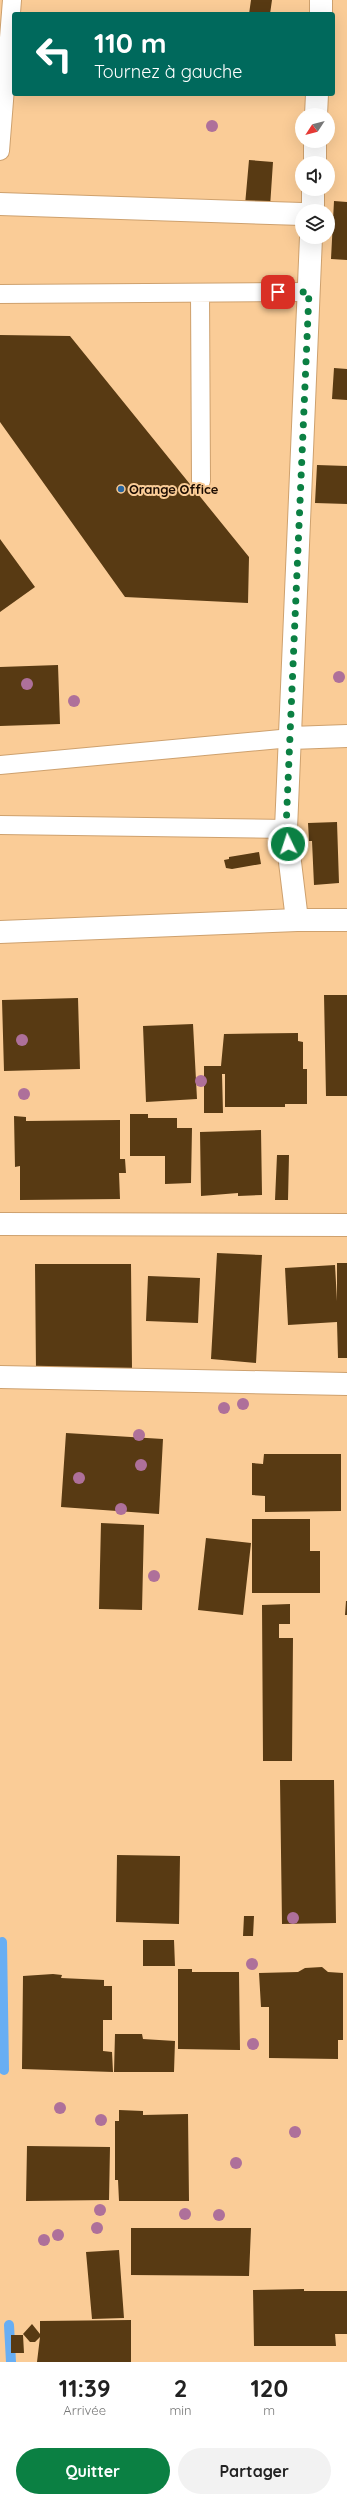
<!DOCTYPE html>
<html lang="fr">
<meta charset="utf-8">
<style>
:root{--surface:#fff;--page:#f2f2f2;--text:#222;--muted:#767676;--accent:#0b8043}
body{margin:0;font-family:Quicksand,sans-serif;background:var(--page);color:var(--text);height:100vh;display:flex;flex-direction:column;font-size:15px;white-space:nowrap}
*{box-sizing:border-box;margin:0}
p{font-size:13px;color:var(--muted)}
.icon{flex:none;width:22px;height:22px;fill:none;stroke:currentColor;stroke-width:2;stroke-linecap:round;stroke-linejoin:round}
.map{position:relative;height:2362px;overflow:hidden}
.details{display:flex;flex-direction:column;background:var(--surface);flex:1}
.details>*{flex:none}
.guide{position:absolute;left:12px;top:12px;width:323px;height:84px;border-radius:4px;box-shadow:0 4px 16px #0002;background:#00695c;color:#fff;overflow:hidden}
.needle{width:26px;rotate:234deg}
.buttons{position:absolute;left:295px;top:108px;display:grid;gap:8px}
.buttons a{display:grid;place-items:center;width:40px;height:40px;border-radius:50%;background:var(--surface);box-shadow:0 4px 16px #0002;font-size:20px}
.pin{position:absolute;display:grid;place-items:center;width:34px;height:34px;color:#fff;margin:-17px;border-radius:8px;box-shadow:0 2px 6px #0006}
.me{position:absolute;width:44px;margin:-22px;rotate:356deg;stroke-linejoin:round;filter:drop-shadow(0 0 3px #0008)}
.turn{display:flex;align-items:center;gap:14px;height:84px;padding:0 16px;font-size:18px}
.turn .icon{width:52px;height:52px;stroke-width:2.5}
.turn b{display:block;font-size:28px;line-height:34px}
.eta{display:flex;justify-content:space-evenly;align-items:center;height:68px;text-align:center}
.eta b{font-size:24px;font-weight:700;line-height:28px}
.primary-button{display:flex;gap:8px;margin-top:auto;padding:8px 16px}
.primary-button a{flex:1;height:46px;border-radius:24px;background:var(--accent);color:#fff;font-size:16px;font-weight:700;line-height:46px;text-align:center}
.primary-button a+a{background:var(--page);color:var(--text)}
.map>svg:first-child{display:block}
</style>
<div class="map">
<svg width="347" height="2362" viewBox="0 0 347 2362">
<rect width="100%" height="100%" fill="#facc97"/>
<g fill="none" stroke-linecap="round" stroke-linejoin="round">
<path stroke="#68aef3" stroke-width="10" d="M2 1942 4 2070
M9 2325 11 2362"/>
</g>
<path fill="#583a13" d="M251 0H272L270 14H249Z
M249 160 273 162 270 207 245 205Z
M334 201 347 202V260L331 259Z
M0 335 70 336 249 557 248 603 125 597 0 422Z
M334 368 347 369V400L332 399Z
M317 465 347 466V504L315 503Z
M0 539 35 587 0 612Z
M58 665 60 724 0 726V667Z
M337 822 339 883 314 885 312 841H309L308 823Z
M259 852 261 864 232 869 226 868 224 860 229 859V857Z
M324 995H347V1096H326Z
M78 998 80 1069 4 1071 2 1000Z
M193 1024 197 1099 146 1102 143 1026Z
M298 1033V1041L303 1042V1069H307V1104H285V1107H225V1074H222L223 1113H204V1066H221L224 1034Z
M130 1114H148V1118H177V1128H192L191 1183 165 1184V1156H130Z
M14 1116 26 1117V1121L120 1120V1159H125L126 1173H119L120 1199 20 1200V1166L15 1167Z
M261 1130 262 1195 238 1196V1193L201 1196 200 1132Z
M277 1155H289L288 1200H275Z
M217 1253 262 1255 256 1363 211 1359Z
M337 1263H347V1358H338L337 1322 288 1325 285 1268 335 1265 337 1301Z
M35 1264H131L132 1369 36 1370Z
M148 1276 200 1278 198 1323 146 1321Z
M66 1433 163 1439 159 1514 61 1507Z
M264 1454H341V1511L265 1512V1496L252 1495V1463L263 1464Z
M252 1519H310V1551H320V1593H252Z
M101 1523 144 1525 142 1610 99 1609Z
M206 1538 251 1543 243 1615 198 1610Z
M346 1601H347V1615H345Z
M290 1604V1624H279V1638H293L292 1761H263L262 1605Z
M280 1780H334L336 1923 282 1924Z
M117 1855 180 1856 179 1924 116 1922Z
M244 1916H254L253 1936H243Z
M143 1940H174L175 1966H143Z
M322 1967 328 1972 343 1973V2040H338V2059L269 2058V2007H261L259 1973 298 1972 305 1968Z
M178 1969H192V1972H239L240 2050 178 2049Z
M53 1974 62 1975 61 1978 104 1980V1986H112V2020H103V2051L112 2052 113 2072 22 2069 23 1976Z
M115 2034H142L143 2039 175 2041 174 2072H114Z
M119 2110 143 2111V2115L188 2114 189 2201H119L118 2180H115V2121H119Z
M27 2146 110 2147 109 2200 26 2201Z
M131 2228H251L249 2276 131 2275Z
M119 2250 124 2318 92 2319 86 2252Z
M304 2289V2291H347V2334H335L336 2346H254L253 2290Z
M131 2320V2362H37L40 2337 35 2342H30L23 2334 32 2324 40 2334V2321Z
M11 2335H23L24 2353H11Z"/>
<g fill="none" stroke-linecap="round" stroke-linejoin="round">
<defs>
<path id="service" d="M0 151 12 0
M200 293 201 481
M0 294 309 292
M0 765 291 738
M0 825 286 829"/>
<path id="minor" d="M321 14V0
M316 115 317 94
M315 163V141
M0 204 302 214
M313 211V189
M291 738 347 736
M297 920 286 829 311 237
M0 1224 347 1225
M0 1377 347 1384"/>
<path id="secondary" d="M0 932 297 920H347"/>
</defs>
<use href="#service" stroke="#cea16e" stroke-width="20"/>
<use href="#minor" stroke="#cea16e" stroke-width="24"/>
<use href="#secondary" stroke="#cea16e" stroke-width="24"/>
<use href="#service" stroke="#fff" stroke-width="18"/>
<use href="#minor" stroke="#fff" stroke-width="22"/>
<use href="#secondary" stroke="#fff" stroke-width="22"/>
</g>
<g fill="#ae709a">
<circle cx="212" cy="126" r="6"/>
<circle cx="339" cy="677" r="6"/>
<circle cx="27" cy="684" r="6"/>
<circle cx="74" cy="701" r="6"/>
<circle cx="22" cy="1040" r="6"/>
<circle cx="201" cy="1081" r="6"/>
<circle cx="24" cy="1094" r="6"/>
<circle cx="243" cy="1404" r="6"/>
<circle cx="224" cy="1408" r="6"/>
<circle cx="139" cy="1435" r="6"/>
<circle cx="141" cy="1465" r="6"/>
<circle cx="79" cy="1478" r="6"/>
<circle cx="121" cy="1509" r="6"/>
<circle cx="154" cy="1576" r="6"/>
<circle cx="293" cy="1918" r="6"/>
<circle cx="252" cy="1964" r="6"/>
<circle cx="253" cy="2044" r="6"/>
<circle cx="60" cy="2108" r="6"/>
<circle cx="101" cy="2120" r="6"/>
<circle cx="295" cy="2132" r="6"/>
<circle cx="236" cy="2163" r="6"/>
<circle cx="100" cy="2210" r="6"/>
<circle cx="185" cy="2214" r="6"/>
<circle cx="219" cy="2215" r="6"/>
<circle cx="97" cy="2228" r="6"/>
<circle cx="58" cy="2235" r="6"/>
<circle cx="44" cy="2240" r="6"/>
</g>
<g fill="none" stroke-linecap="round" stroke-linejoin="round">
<path stroke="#0b8043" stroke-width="7" stroke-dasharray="0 12.6" d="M278 292H309L286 829 288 844"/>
</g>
<circle fill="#2b669e" stroke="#facc97" stroke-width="1.5" cx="121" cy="489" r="4"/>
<g text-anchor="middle" stroke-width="4" stroke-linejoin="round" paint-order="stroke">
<g font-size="13" font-weight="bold" fill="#1b0b00" stroke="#facc97" text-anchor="start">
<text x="129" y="494">Orange Office</text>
</g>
</g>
</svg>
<div class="buttons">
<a><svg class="needle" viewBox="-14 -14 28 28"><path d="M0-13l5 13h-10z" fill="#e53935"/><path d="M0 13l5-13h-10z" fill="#767676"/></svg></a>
<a><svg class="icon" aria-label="sound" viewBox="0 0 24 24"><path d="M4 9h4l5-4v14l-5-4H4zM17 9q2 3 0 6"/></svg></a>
<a><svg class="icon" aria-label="layers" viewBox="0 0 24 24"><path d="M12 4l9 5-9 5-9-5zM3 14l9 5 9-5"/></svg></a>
</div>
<div class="pin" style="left:278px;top:292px;background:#d93025"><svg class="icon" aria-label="arrive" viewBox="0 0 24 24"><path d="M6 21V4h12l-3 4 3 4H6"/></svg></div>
<svg class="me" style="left:288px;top:844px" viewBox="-20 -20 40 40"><circle r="17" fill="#0b8043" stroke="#fff" stroke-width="3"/><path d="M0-11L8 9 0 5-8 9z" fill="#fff"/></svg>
<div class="guide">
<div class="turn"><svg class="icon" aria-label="left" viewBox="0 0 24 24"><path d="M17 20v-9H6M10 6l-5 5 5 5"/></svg><div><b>110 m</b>Tournez à gauche</div></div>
</div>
</div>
<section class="details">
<div class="eta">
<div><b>11:39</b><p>Arrivée</p></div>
<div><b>2</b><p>min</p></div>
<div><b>120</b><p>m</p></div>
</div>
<div class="primary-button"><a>Quitter</a><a>Partager</a></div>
</section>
